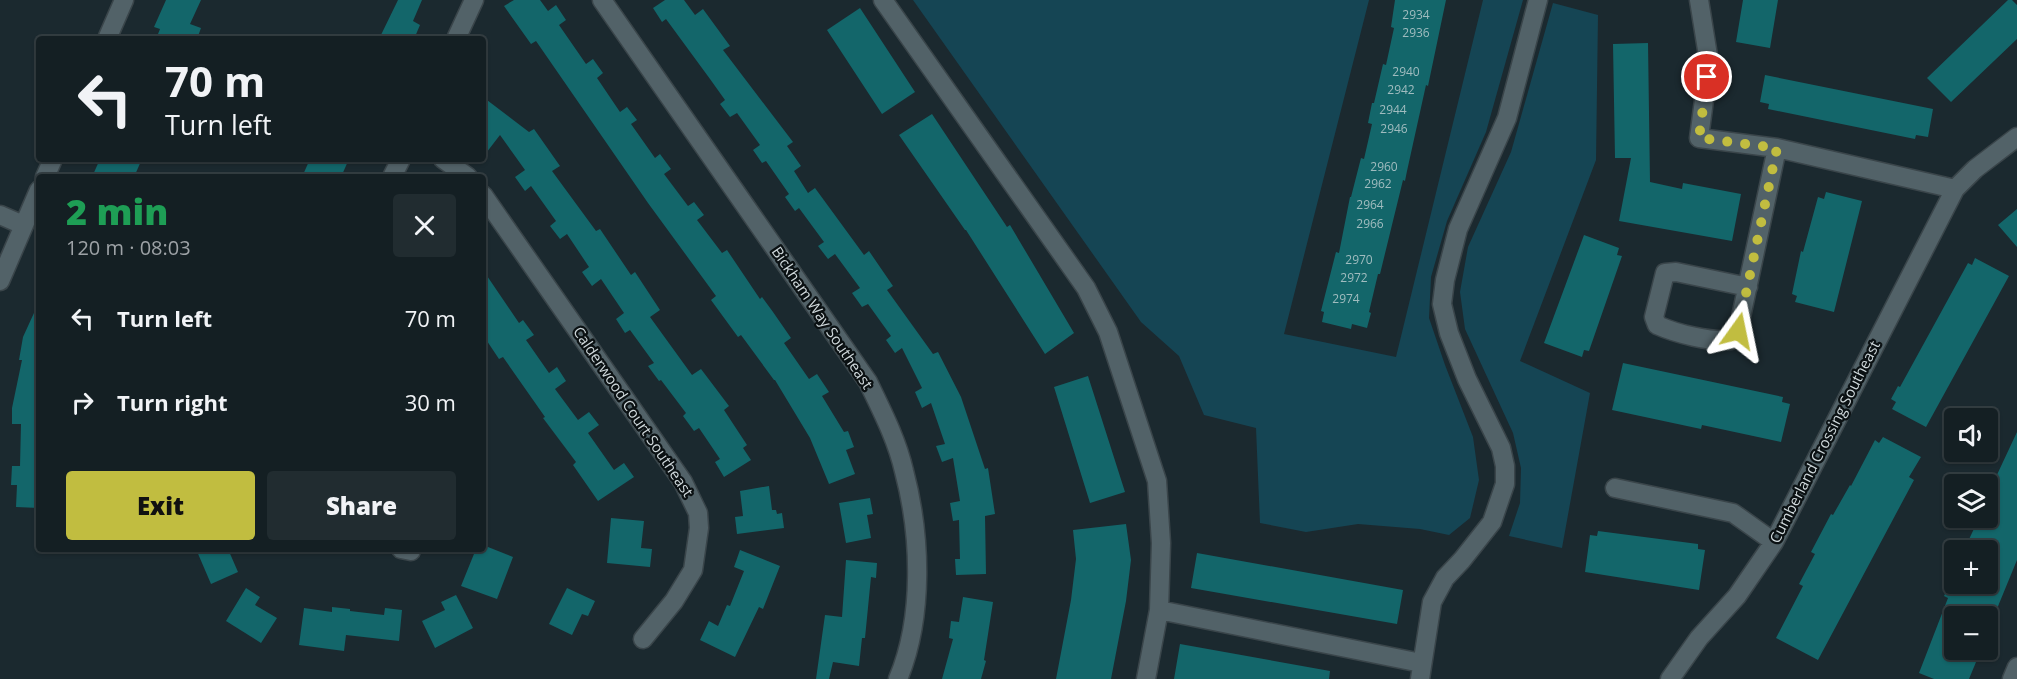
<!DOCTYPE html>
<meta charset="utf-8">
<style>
:root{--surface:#141f23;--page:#212c30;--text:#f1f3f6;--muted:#9da2a6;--line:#333d41;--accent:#c1bd40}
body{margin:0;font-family:"Open Sans",sans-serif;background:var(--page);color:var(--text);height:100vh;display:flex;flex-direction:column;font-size:22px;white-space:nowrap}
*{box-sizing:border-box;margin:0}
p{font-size:20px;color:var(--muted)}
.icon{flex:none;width:33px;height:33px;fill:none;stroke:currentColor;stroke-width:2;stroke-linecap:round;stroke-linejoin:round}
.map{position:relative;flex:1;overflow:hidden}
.drawer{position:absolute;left:36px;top:174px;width:450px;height:378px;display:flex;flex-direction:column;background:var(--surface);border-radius:6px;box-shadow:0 2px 4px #0004,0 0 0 2px var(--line)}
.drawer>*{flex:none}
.banner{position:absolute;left:36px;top:36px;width:450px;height:126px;border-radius:6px;box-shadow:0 2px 4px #0004,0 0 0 2px var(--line);background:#141f23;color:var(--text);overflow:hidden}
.controls{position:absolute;left:1944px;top:408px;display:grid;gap:12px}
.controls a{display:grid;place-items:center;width:54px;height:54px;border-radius:6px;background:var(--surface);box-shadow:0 2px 4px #0004,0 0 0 2px var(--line);font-size:30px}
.pin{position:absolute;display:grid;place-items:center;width:51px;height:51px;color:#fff;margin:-26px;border:3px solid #fff;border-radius:50%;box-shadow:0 2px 6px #0007}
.me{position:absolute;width:66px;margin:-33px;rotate:12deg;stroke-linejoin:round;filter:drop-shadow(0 0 4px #0008)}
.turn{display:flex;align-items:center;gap:21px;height:126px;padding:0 30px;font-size:27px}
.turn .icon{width:78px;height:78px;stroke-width:2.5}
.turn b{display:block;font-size:42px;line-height:51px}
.round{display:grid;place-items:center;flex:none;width:63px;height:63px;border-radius:6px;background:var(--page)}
.headline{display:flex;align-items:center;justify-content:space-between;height:102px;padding:0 30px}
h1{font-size:36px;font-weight:800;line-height:45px;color:#1e9e55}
.cta{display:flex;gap:12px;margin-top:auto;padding:12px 30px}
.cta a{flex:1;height:69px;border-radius:6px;background:var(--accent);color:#111;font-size:24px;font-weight:800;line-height:69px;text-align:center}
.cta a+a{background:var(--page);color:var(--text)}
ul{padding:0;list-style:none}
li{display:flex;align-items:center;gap:18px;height:84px;padding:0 30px}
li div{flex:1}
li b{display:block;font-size:22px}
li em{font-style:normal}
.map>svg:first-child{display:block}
</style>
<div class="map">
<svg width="2017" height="679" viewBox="0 0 2017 679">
<rect width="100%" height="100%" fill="#1b292f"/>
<path fill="#154554" d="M913 0H1369L1284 334 1396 357 1483 0H1523L1486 132 1447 221 1431 277 1429 318 1445 365 1473 437 1479 480 1470 518 1449 535 1420 529 1358 524 1306 532 1260 523 1256 428 1204 415 1179 356 1141 322Z
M1553 3 1598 15 1596 160 1520 361 1590 393 1562 548 1509 536 1520 503 1521 468 1513 433 1465 329 1460 292 1468 247 1511 152Z"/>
<path fill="#13666a" d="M166 0H201L190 24 201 28 197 39H156L160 29 154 27Z
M398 0H422L413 21 420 25 414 39H379Z
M514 0H540L548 11 556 5 566 20 559 25 586 64 593 59 603 73 597 78 620 112 627 107 637 120 631 124 655 158 660 154 671 169 664 174 688 206 694 202 704 215 697 220 722 253 727 250 760 299 762 297 773 312 791 338 784 343 809 379 817 374 829 392 822 396 844 432 848 431 854 447 846 450 855 474 829 484 810 438 775 380H774L741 335 738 337 711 300 716 296 648 203 536 41 531 44 504 6Z
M665 0H684L695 15 703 9 730 46 723 50 793 142 787 146 801 166 794 171 808 193 815 188 864 255 869 251 893 286 887 290 933 354 938 352 961 397 985 469 988 468 995 514 985 516 986 574 956 575 955 559H960L959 520 953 521 950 503 960 501 953 458 942 462 936 446 945 444 931 403 922 408 915 392 922 388 902 348 895 353 886 340 891 336 868 304 862 307 852 293 860 288 835 254 828 259 818 246 824 242 799 208 795 211 785 197 789 194 766 161 762 163 753 150 760 145 737 113 730 117 720 104 725 100 710 79 666 19 662 22 653 8Z
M1395 0H1446L1428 86 1426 85 1407 171 1405 181 1403 180 1380 274H1378L1369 312 1371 313 1367 328 1352 324 1351 329 1322 322 1324 312 1321 311 1336 252 1339 253 1350 197H1351L1361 158 1364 159 1372 124 1368 123 1372 103H1374L1383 64 1386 65 1394 28 1391 27Z
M1743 0H1778L1770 48 1736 42Z
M2008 0H2012L2017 5V39L1951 102 1927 78Z
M860 8 915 92 882 114 827 30Z
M1648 43 1650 182 1682 189 1683 183 1741 194 1732 241 1619 221 1631 158H1615L1613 44Z
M1765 75 1933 109 1928 137 1916 135 1915 139 1768 109 1769 104 1760 102Z
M483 97 529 132 534 129 560 166 552 171 596 231 600 229 631 275 635 272 660 310 650 317 692 375 701 369 729 406 724 410 747 445 743 448 751 460 724 477 715 462 720 459 699 428 694 431 683 416 686 413 661 380 659 381 648 366 654 363 630 330 625 333 616 319 624 313 601 279 592 286 582 272 589 267 567 234 560 239 550 226 556 221 531 186 525 191 515 177 525 170 500 135 483 157Z
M932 114 1007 227 1010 225 1074 333 1045 354 966 230H965L899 135Z
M100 159H142L134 177H92Z
M310 159H349L341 177H302Z
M1826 192 1862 201 1834 312 1795 302 1797 296 1792 294 1801 251 1803 252 1818 197 1824 199Z
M2017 209V247L1998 225Z
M1584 235 1619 248 1617 255 1622 256 1589 351 1584 350 1582 357 1544 343Z
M1975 258 2009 276 1926 427 1892 409 1896 402 1891 399 1898 386 1900 387 1968 263 1972 265Z
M483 270 519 323 523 320 534 335 526 340 549 373 557 367 566 381 555 389 578 420 589 412 599 425 588 433 614 470 624 463 634 477 598 501 573 465 576 462 543 418 545 417 503 357 499 359 483 335Z
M39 302V508L16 507 17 485H11L12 466H20L21 424H12V408L22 360H19L23 337Z
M1623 363 1783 397 1782 402 1790 404 1781 442 1702 425 1701 429 1612 410Z
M1088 376 1125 492 1090 503 1054 387Z
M2017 432V560L1994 616H1954V650H1981L1969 679H1934L1919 673 1948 598 1944 596 1950 584H1988V550H1964L1979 518H1988V494Z
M1883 437 1921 457 1909 477 1914 480 1818 660 1776 638 1803 586 1799 584 1815 554 1811 552 1831 514 1833 515 1850 485 1851 486 1875 440 1879 443Z
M769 486 772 510H776L777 514 782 513 784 528 737 534 735 517 743 516 740 491Z
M870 498 873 514 867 515 871 538 846 543 839 503Z
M611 518 644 521 641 548 652 549 650 567 607 563Z
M1126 524 1131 560 1126 601 1111 679H1056L1071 600 1076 559 1073 530Z
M1598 531 1698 544V549L1705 550 1699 590 1585 572 1590 535 1597 536Z
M483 545 513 557 497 599 461 586 476 549H483Z
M196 549H228L238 572 211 584Z
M740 550 780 566 763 609 759 607 735 657 700 640 709 621 718 626 727 605 730 606 744 571 734 567Z
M1197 553 1403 590 1397 624 1191 588Z
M846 560 877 563 876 578 871 577 865 638H862L859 666 833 662 829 679H816L825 615 842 617Z
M246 588 260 597 255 605 277 618 261 643 226 621Z
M567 588 595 601 588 616 582 614 572 635 549 624Z
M456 595 473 628 435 648 422 621 445 610 441 602Z
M963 597 993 602 984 660 986 661 981 679H942L953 639 949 638 951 621 959 622Z
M332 607 350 609V611L384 615 385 608 402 610 399 641 346 635 344 651 299 645 304 608 332 612Z
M1180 644 1330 671 1329 679H1174Z"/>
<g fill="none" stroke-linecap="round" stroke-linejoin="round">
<defs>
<path id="minor" d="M602 0 868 382C882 411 897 440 904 471 921 535 924 617 898 679
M883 0 1086 288 1108 332 1157 481 1161 543 1159 610 1146 679
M1699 0 1709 62 1699 138 1777 148 1955 189 1975 169 2017 137
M107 39 124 0
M456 39 474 0
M443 159 468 177
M45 177 53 159
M392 177 401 159
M483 195 683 482 698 513 699 528 693 570 674 601 643 639
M0 215 23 225
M0 281 39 190
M1748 287 1676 272 1665 273 1654 317 1657 325C1677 334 1710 342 1731 340L1738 331 1777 148
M1615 488 1733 513 1774 542
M401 549 411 551
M1159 610 1421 663
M1420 679 1432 602 1445 578 1462 560 1492 522 1505 484V466L1501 448 1467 379 1449 333 1442 304 1445 280 1458 229 1507 118 1538 0
M1670 679 1699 638 1737 596 1774 542 1955 189
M2012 679 2017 667"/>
</defs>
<use href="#minor" stroke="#3a454a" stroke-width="21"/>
<use href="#minor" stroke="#526268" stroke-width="18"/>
</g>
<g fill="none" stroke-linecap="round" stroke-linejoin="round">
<path stroke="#c1bd40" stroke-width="10" stroke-dasharray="0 18" d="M1707 77 1699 138 1777 148 1738 331"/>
</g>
<g text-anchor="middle" stroke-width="4.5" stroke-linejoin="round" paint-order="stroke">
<g font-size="12" fill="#a0bcbf">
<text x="1416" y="19">2934</text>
<text x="1416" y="37">2936</text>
<text x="1406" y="76">2940</text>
<text x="1401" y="94">2942</text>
<text x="1393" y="114">2944</text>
<text x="1394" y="133">2946</text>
<text x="1384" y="171">2960</text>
<text x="1378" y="188">2962</text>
<text x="1370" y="209">2964</text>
<text x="1370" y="228">2966</text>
<text x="1359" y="264">2970</text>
<text x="1354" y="282">2972</text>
<text x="1346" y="303">2974</text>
</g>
<g font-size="15" fill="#cfd8db" stroke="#0b1113">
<text transform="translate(822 318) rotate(56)" y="5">Bickham Way Southeast</text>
<text transform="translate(633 412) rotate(56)" y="5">Calderwood Court Southeast</text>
<text transform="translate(1825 442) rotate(-63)" y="5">Cumberland Crossing Southeast</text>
</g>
</g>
</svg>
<div class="controls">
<a><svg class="icon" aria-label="sound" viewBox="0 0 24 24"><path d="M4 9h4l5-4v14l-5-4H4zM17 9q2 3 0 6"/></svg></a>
<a><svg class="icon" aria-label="layers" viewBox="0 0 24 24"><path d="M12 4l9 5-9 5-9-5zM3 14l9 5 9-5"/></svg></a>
<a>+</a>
<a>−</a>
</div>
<div class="pin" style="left:1707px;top:77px;background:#d93025"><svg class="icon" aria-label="arrive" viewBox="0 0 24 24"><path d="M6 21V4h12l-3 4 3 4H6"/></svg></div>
<svg class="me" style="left:1738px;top:331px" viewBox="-20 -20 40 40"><path d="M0-17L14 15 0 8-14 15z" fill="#c1bd40" stroke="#fff" stroke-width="4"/></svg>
<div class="banner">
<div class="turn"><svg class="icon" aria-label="left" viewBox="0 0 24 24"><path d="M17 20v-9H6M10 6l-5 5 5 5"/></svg><div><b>70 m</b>Turn left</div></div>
</div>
<section class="drawer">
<div class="headline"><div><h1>2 min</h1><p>120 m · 08:03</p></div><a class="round"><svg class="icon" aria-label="close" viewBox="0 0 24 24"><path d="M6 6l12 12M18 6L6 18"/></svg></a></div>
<ul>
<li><svg class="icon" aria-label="left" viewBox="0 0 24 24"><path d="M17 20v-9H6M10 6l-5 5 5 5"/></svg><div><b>Turn left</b></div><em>70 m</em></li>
<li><svg class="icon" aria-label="right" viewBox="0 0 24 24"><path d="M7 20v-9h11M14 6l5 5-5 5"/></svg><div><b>Turn right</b></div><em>30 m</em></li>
</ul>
<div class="cta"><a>Exit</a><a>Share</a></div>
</section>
</div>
